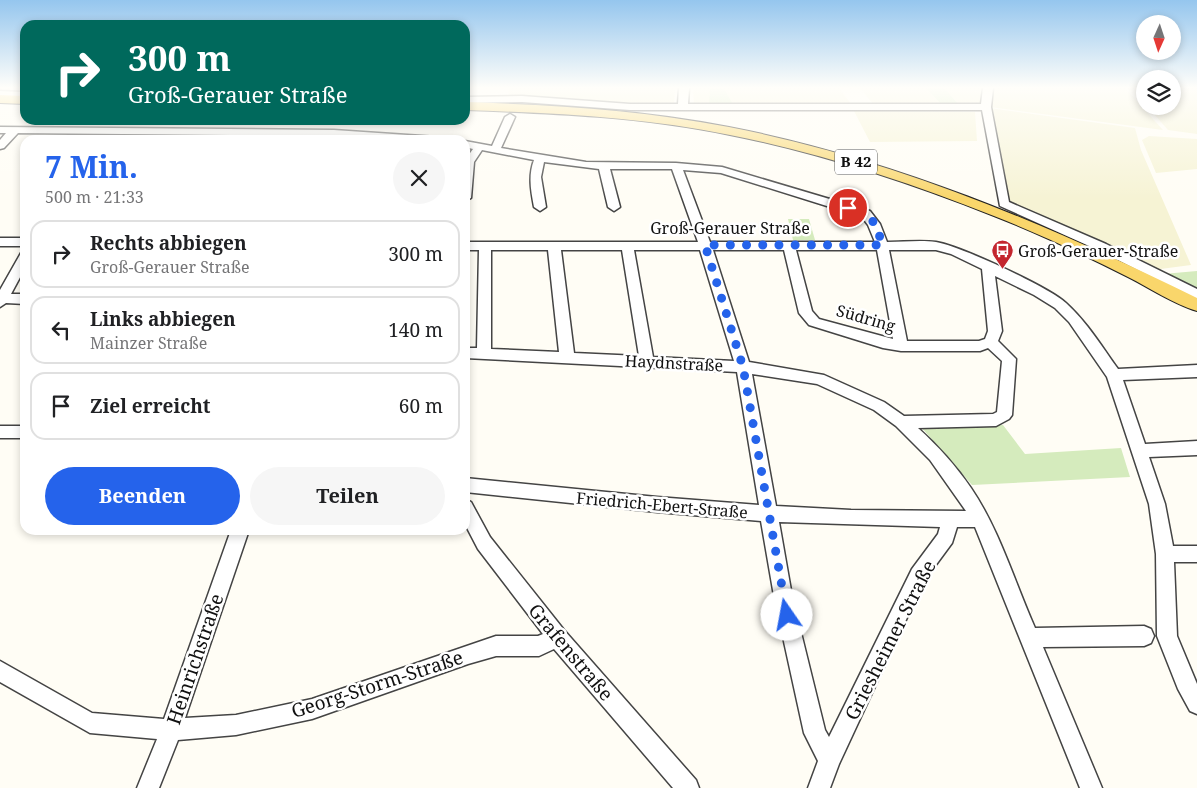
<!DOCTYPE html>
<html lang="de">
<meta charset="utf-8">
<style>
:root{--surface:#fff;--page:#f6f6f6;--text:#202124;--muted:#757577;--line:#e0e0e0;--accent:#2563eb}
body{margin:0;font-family:"Noto Serif",serif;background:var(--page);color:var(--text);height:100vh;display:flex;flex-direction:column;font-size:19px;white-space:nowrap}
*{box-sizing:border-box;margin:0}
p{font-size:16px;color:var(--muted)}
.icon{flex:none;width:28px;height:28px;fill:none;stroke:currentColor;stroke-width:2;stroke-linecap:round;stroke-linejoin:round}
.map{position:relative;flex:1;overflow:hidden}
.sheet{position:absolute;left:20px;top:135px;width:450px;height:400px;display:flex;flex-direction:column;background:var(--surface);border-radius:15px;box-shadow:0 2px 8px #0003}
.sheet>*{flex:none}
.hud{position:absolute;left:20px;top:20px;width:450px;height:105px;border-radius:15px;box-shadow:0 2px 8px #0003;background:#00695c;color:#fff;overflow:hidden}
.needle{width:32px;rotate:183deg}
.tools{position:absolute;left:1136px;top:15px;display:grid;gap:10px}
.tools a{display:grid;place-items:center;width:45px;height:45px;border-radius:50%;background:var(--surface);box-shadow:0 2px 8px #0003;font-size:25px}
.pin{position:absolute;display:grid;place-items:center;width:42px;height:42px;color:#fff;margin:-21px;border:2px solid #fff;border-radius:50%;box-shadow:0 1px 5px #0007}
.me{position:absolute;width:55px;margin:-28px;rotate:348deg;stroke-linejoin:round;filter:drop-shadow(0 0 4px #0008)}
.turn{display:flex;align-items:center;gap:18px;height:105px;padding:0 25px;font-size:22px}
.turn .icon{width:65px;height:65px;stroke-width:2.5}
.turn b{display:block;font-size:35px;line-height:42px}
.round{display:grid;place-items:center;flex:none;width:52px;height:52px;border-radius:26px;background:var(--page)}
.summary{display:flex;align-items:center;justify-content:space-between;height:85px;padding:0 25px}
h1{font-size:30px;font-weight:700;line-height:38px;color:var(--accent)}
.button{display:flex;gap:10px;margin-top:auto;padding:10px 25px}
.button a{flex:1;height:58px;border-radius:30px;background:var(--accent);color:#fff;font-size:20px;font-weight:700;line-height:58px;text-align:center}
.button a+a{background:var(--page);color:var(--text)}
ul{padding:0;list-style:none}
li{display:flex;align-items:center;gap:15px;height:68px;margin:0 10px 8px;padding:0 15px;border:2px solid var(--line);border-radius:15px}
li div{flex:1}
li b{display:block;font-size:19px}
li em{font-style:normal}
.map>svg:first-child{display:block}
</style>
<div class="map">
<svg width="1197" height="788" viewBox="0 0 1197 788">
<rect width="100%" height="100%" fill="#fffdf5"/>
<path fill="#f6f3d4" d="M509 88H675L674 105H620L508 97Z
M693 88H839L852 105 694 106Z
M860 88H926L942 105H874Z
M944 88H984L983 105H959Z
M991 88H1125L1163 130 990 107Z
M1173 88H1197V134L1168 130 1147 106H1172Z
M989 108 1135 128 1141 150 1191 265 1153 270 1011 206 1007 201Z
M854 111 975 112 977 141 870 142Z
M1149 136 1197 139V169L1156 173 1142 140Z"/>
<path fill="#d5ebbd" d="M926 88H944L959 105H942Z
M710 89H724L734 106H709Z
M788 219H809L815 240H793Z
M1197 271V291L1163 274Z
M1003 425 1025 454 1121 448 1130 477 972 485 921 427Z"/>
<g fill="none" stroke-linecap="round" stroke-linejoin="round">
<defs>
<path id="minor" d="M679 88H689L688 104H981L983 88H993L991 107 1009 202 1106 244 1197 289V300L1098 250 1000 206 982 110H630L522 102 465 103V97L522 96 630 104H678Z
M0 91 25 92V98L0 97Z
M510 114 515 117 501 148 586 162 676 163 722 167 870 211 880 224 887 242C903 242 921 240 936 242 960 246 1049 287 1066 303 1087 322 1102 347 1118 369L1197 365V377L1123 380 1145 444 1197 441V455L1149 457 1165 504 1173 546H1197V562H1174L1177 636 1197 684V714L1190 711 1178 689 1157 636 1156 554 1149 504 1107 377 1069 322 1055 308 1034 295 995 276 1002 331 998 341 1016 359 1012 415 1009 419 996 426 918 428C938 446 956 466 971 488 999 529 1015 583 1035 628L1144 626 1151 629 1154 636 1151 643 1144 646 1043 647 1102 788H1080L975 527H957L952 543 924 581 839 764 830 788H808L818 761 804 733 774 596 761 521 657 512 465 492V478L657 497 759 505 737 372 465 358V348H477L479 250H465V242H698L672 169H610L620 207 614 211 608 207 599 169 544 162 541 177 546 207 540 211 534 207C531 191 528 176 534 160L482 150 474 162 471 198 465 201V160L473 149 465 147V141L492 146 505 117ZM683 170 721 173 862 217 868 225 875 242H710ZM491 250H548L559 352 491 349ZM561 250H622L639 356 574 353ZM634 250H700L734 361 653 357ZM713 250H784L799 313 809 325 883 348 901 351H980L988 348 1002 361 997 412 993 414 904 416 884 402 824 375 749 362ZM796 250H877L893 339 819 319 812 311ZM889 250H936L951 254 982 269 988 331 985 339 979 341H907ZM752 374 817 384 874 410 896 426 930 460 966 511 851 510 776 506ZM779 522 940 527 938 534 912 569 829 737 825 730 792 596Z
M0 127 334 130 437 137 442 140H391L334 136 18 133 4 148 0 149V140L6 133H0Z
M0 238H25V246H0Z
M25 252V268L11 294H25V304L6 303 0 307V290L21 253Z
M0 426H25V438H0Z
M465 499 471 502 490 537 564 630 696 780 699 788H673L554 649 539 656H496L468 664 312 719 236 735 178 740 159 788H137L157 739 90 733 0 682V661L92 713 164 719 231 530H249L185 718 236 715 312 699 496 636H538L543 634 478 549 465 524Z"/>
<path id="major" d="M0 95 25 96V104L0 103Z
M465 102C554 105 642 110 729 127 893 159 1047 224 1197 298V311C1173 304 1150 288 1128 277 1084 255 1040 234 994 216 908 182 821 153 730 135 642 117 554 113 465 110Z"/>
</defs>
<use href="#minor" stroke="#444" stroke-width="3"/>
<use href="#major" stroke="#222" stroke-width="2"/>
<use href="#minor" fill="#fff" fill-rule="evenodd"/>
<use href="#major" fill="#f9d66b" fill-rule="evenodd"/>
</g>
<linearGradient id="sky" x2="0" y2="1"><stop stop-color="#95c6ee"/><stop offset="0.44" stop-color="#fffefa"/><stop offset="1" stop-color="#fffefa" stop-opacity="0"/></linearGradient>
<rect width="1197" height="199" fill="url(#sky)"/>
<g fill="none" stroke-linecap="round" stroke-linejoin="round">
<path stroke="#2563eb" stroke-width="9" stroke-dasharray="0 16.2" d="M787 615 743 367 705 245H883C873 220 875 216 848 208"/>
</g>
<defs>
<symbol id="bus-pin" viewBox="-11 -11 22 30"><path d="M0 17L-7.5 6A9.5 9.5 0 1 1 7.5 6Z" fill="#c4262e" stroke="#fff"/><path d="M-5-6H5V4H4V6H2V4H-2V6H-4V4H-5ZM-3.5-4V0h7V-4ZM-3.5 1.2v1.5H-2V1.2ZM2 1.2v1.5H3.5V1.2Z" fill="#fff"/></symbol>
</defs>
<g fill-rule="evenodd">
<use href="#bus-pin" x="990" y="238" width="25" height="34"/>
</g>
<g text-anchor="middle" stroke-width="5" stroke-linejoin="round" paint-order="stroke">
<rect fill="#fff" stroke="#585858" stroke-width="1" x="835" y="149.5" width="42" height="25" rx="4"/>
<g font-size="15" font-weight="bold" fill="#111">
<text x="856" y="167">B 42</text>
</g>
<g font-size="16" fill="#111" stroke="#fff">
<text x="730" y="234">Groß-Gerauer Straße</text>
<text transform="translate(866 318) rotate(16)" y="6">Südring</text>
<text transform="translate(674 363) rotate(3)" y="6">Haydnstraße</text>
<text transform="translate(662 505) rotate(5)" y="6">Friedrich-Ebert-Straße</text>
</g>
<g font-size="16" fill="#111" stroke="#fff" text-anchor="start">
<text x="1018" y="257">Groß-Gerauer-Straße</text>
</g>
<g font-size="19" fill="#111" stroke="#fff">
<text transform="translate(890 640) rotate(-63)" y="7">Griesheimer Straße</text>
<text transform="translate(571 652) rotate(50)" y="7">Grafenstraße</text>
<text transform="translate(195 659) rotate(-71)" y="7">Heinrichstraße</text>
<text transform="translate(377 684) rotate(-18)" y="7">Georg-Storm-Straße</text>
</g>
</g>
</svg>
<div class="tools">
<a><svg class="needle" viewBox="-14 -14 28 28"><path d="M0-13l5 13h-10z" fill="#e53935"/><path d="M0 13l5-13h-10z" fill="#757577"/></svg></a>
<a><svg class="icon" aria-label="layers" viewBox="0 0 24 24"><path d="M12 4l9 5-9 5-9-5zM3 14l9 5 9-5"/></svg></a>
</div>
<div class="pin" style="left:848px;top:208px;background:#d93025"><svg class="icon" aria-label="arrive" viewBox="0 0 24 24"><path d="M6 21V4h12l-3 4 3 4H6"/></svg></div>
<svg class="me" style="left:787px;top:615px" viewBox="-20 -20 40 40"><circle r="19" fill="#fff"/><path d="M0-13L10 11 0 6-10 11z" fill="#2563eb"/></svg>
<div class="hud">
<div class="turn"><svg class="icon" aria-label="right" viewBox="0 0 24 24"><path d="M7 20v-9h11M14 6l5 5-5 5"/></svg><div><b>300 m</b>Groß-Gerauer Straße</div></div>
</div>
<section class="sheet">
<div class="summary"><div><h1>7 Min.</h1><p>500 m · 21:33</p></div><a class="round"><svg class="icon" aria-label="close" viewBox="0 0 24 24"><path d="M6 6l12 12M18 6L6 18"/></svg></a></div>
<ul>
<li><svg class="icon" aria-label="right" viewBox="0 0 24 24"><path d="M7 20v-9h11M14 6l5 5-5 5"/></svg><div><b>Rechts abbiegen</b><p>Groß-Gerauer Straße</p></div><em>300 m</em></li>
<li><svg class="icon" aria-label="left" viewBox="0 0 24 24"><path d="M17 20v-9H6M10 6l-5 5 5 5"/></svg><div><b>Links abbiegen</b><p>Mainzer Straße</p></div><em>140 m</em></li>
<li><svg class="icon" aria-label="arrive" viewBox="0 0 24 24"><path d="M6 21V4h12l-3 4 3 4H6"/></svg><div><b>Ziel erreicht</b></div><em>60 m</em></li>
</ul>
<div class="button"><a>Beenden</a><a>Teilen</a></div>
</section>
</div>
